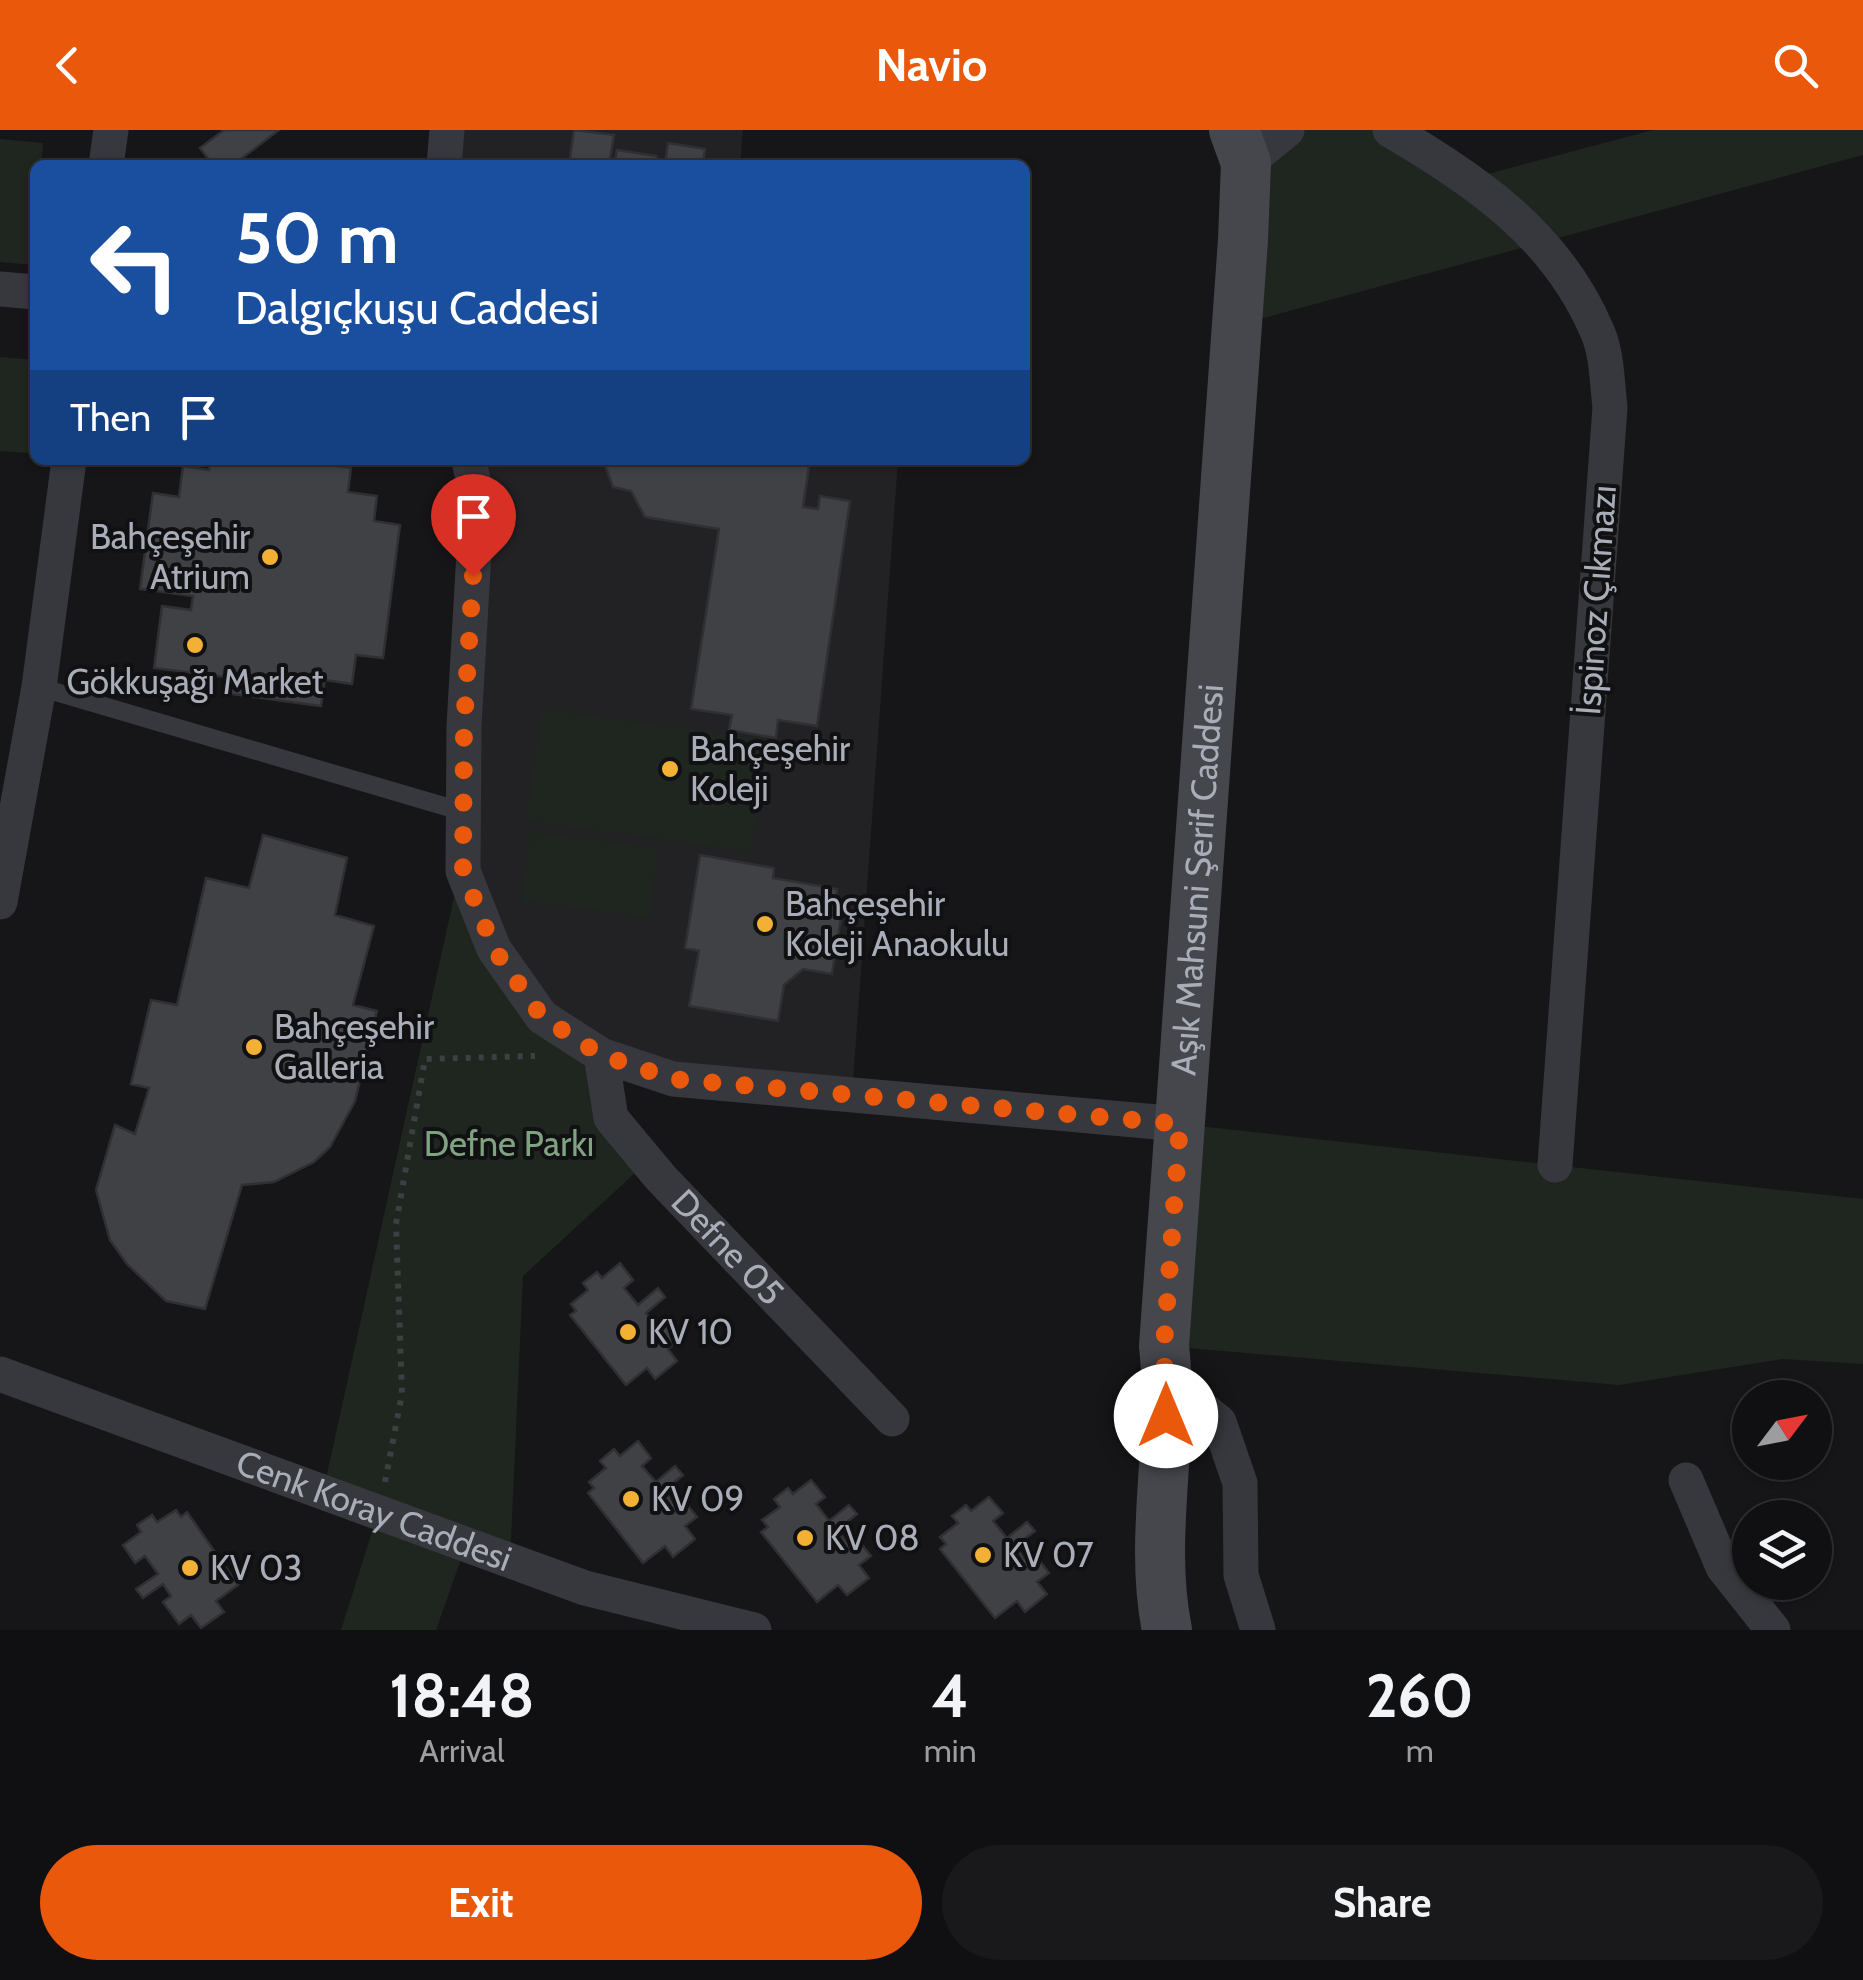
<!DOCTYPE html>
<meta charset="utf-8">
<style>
:root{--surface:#101012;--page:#19191b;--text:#f1f3f6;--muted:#9c9d9f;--line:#303032;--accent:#ea580c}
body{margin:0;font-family:Cabin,sans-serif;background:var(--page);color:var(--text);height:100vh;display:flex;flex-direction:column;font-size:38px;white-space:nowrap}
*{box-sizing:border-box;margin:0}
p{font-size:32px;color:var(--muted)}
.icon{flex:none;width:55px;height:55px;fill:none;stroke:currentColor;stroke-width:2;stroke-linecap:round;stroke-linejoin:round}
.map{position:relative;height:1500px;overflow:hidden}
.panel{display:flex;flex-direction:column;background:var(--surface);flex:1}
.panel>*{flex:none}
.top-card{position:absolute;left:30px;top:30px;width:1000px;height:305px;border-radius:15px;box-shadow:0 2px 8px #0004,0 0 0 2px var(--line);background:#1a4fa0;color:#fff;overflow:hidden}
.needle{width:65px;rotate:58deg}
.controls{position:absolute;left:1732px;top:1250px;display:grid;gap:20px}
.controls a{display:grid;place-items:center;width:100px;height:100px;border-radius:50%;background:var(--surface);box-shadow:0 2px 8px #0004,0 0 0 2px var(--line);font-size:50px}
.pin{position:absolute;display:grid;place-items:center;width:85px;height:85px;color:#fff;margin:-102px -42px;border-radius:50% 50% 50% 0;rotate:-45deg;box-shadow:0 0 10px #0007}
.pin .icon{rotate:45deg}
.me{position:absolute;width:110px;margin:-55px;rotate:0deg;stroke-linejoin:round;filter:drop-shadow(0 0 8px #0008)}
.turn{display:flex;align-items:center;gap:35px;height:210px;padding:0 40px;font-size:45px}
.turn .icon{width:130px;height:130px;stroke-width:2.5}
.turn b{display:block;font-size:70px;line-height:85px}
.then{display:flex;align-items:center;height:95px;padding:0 40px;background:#0003;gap:20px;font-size:38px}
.eta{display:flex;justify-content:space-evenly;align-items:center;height:170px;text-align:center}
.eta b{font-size:60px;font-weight:700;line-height:70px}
.primary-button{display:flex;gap:20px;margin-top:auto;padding:20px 40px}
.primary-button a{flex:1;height:115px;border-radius:60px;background:var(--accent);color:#fff;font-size:40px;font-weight:700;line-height:115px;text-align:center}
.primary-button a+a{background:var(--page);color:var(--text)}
header{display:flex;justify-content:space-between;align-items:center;height:130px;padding:0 40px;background:var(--accent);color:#fff;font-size:45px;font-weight:700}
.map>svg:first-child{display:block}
</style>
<header><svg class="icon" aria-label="back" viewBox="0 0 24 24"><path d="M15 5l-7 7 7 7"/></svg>Navio<svg class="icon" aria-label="search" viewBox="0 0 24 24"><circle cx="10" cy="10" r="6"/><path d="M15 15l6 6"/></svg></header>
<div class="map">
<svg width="1863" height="1500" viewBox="0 0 1863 1500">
<rect width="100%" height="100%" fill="#161618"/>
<path fill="#222225" d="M447 0H743L740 35H444Z
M469 330H898L852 965 673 949 542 887 463 741Z"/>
<path fill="#1e261f" d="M1287 0H1390L1469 49 1653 0H1863V25L1238 195 1246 33Z
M0 9 43 13 41 35H35L33 135 0 132Z
M0 227 35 230 28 323 0 321Z
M542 579 766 610 751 722 526 691Z
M530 702 658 718 650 787 522 771Z
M463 726 494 819 601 925 647 1032 523 1146 510 1432 466 1415 436 1500H341L378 1383 323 1362Z
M1180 994 1863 1069V1234L1783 1229 1619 1255 1164 1216Z"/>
<path fill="#404145" stroke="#303034" stroke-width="2.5" d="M224 0H279L233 35H213L200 18Z
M574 0 614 5 610 29 615 30 617 20 657 26 656 35H569Z
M668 13 705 19 703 35H665Z
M210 330H295L351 338 348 362 377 366 374 391 400 395 383 528 356 525 352 554 325 550 321 576 224 563 226 547 154 538 162 476 191 480 193 466 140 459 153 363 179 367 183 336 209 340Z
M603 330H810L803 377 818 379 820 366 850 371 817 596 778 590 776 608 729 600 732 585 691 579 719 399 645 387 631 361 613 357Z
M263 705 347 728 335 785 374 796 353 875 377 881 355 971 330 1017 314 1032 274 1052 242 1055 205 1179 166 1171 127 1134 110 1110 96 1060 115 995 135 1004 149 958 131 954 151 870 177 875 206 748 249 758Z
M700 725 774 738 773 748 837 759 836 768 844 769 832 844 803 839 784 855 778 891 689 876 699 821 685 818Z
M620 1133 633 1150 624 1158 638 1175 658 1158 665 1167 646 1183 655 1194 663 1188 679 1209 668 1219 677 1231 655 1249 647 1238 626 1255 570 1185 576 1181 571 1174 588 1160 583 1153 597 1142 602 1148Z
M638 1311 651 1328 642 1336 656 1352 675 1336 683 1345 664 1361 673 1372 680 1366 697 1387 685 1396 695 1409 673 1427 665 1416 643 1433 588 1363 594 1358 589 1352 606 1338 600 1331 614 1319 620 1326Z
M811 1350 825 1367 816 1374 829 1391 849 1375 857 1384 837 1400 846 1411 854 1405 871 1426 859 1435 869 1448 847 1465 838 1455 817 1472 761 1402 768 1397 762 1390 780 1377 774 1369 788 1358 793 1364Z
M989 1367 1003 1383 993 1391 1007 1408 1027 1392 1035 1401 1015 1416 1024 1428 1032 1421 1049 1443 1037 1452 1047 1464 1025 1482 1017 1471 995 1488 940 1419 946 1414 940 1407 958 1393 952 1386 966 1375 971 1381Z
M176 1380 181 1387 187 1382 238 1455 216 1471 224 1482 201 1498 191 1485 179 1494 163 1472 171 1466 163 1454 143 1468 136 1459 158 1444 145 1426 135 1433 123 1415 141 1402 137 1395 152 1385 157 1392Z"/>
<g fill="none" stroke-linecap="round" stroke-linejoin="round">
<path stroke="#3d3f44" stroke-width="6" stroke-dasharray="5 8" stroke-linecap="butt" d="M385 1352 402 1264 396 1094 425 929 535 926"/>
<path stroke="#37383d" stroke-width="18" d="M39 557 464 682"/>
<g stroke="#37383d" stroke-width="35">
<path d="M1390 0C1476 50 1557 106 1597 201 1607 222 1607 253 1610 277L1555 1035"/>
<path d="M1246 33 1287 0"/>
<path d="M106 35 111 0"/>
<path d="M444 35 447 0"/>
<path d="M0 159 35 162"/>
<path d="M469 330 477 370 464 596 463 741 494 819 542 887 601 925 673 949 1180 994"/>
<path d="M0 772 39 557 69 330"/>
<path id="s1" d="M601 925 611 988 661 1048 892 1289"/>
<path id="s2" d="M0 1244 585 1458 754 1500"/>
<path d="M1168 1252 1219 1292 1240 1353 1241 1445 1258 1500"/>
<path d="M1686 1350 1723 1437 1773 1500"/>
</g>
<path stroke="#45474d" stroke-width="50" id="s3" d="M1167 1500C1148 1406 1175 1311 1164 1216L1243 110 1246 33 1234 0"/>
</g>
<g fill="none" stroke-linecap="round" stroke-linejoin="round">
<path stroke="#ea580c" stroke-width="18" stroke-dasharray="0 32.4" d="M473 446 464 596 463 741 494 819 542 887 601 925 673 949 1180 994 1164 1216 1166 1286"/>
</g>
<g fill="#f2b134" stroke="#111113" stroke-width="4">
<circle cx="270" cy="427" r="10"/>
<circle cx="195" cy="515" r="10"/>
<circle cx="670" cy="639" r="10"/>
<circle cx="765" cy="794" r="10"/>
<circle cx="254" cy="917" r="10"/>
<circle cx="628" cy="1202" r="10"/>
<circle cx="631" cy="1369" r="10"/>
<circle cx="805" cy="1408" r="10"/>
<circle cx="983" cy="1425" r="10"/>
<circle cx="190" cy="1438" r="10"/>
</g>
<g text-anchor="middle" stroke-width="8" stroke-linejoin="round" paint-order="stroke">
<g font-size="35" fill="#a8adb8" stroke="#111113" text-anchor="start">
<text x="250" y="419" text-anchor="end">Bahçeşehir<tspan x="250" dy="40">Atrium</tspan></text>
<text x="195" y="564" text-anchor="middle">Gökkuşağı Market</text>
<text x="690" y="631">Bahçeşehir<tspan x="690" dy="40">Koleji</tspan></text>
<text x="785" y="786">Bahçeşehir<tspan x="785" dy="40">Koleji Anaokulu</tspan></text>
<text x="274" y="909">Bahçeşehir<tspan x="274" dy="40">Galleria</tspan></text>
<text x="648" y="1214">KV 10</text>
<text x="651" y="1381">KV 09</text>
<text x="825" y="1420">KV 08</text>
<text x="1003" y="1437">KV 07</text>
<text x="210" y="1450">KV 03</text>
</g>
<g font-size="35" fill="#a8adb8" stroke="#111113">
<text transform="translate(1596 470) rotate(-86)" y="12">İspinoz Çıkmazı</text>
<text dy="12" stroke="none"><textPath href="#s3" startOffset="752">Aşık Mahsuni Şerif Caddesi</textPath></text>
<text dy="12" stroke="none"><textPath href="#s1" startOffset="238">Defne 05</textPath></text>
<text dy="12" stroke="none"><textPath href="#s2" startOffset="398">Cenk Koray Caddesi</textPath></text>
</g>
<g font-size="35" fill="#7fa381" stroke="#111113">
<text x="509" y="1026">Defne Parkı</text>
</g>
</g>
</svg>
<div class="controls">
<a><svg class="needle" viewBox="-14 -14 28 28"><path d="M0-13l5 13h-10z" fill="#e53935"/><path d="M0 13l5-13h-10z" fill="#9c9d9f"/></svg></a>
<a><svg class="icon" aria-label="layers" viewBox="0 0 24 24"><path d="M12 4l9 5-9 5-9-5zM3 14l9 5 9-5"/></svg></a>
</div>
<div class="pin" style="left:473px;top:446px;background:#d93025"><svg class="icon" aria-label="arrive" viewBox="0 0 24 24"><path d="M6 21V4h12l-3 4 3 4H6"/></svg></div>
<svg class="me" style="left:1166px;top:1286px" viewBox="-20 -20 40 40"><circle r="19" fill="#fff"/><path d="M0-13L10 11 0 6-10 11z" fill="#ea580c"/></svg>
<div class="top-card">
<div class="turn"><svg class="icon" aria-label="left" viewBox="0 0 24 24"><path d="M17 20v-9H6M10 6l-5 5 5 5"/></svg><div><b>50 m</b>Dalgıçkuşu Caddesi</div></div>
<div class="then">Then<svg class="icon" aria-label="arrive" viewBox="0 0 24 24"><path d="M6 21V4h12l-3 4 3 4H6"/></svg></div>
</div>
</div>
<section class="panel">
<div class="eta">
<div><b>18:48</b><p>Arrival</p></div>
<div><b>4</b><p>min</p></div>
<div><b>260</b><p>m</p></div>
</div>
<div class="primary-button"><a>Exit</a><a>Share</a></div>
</section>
